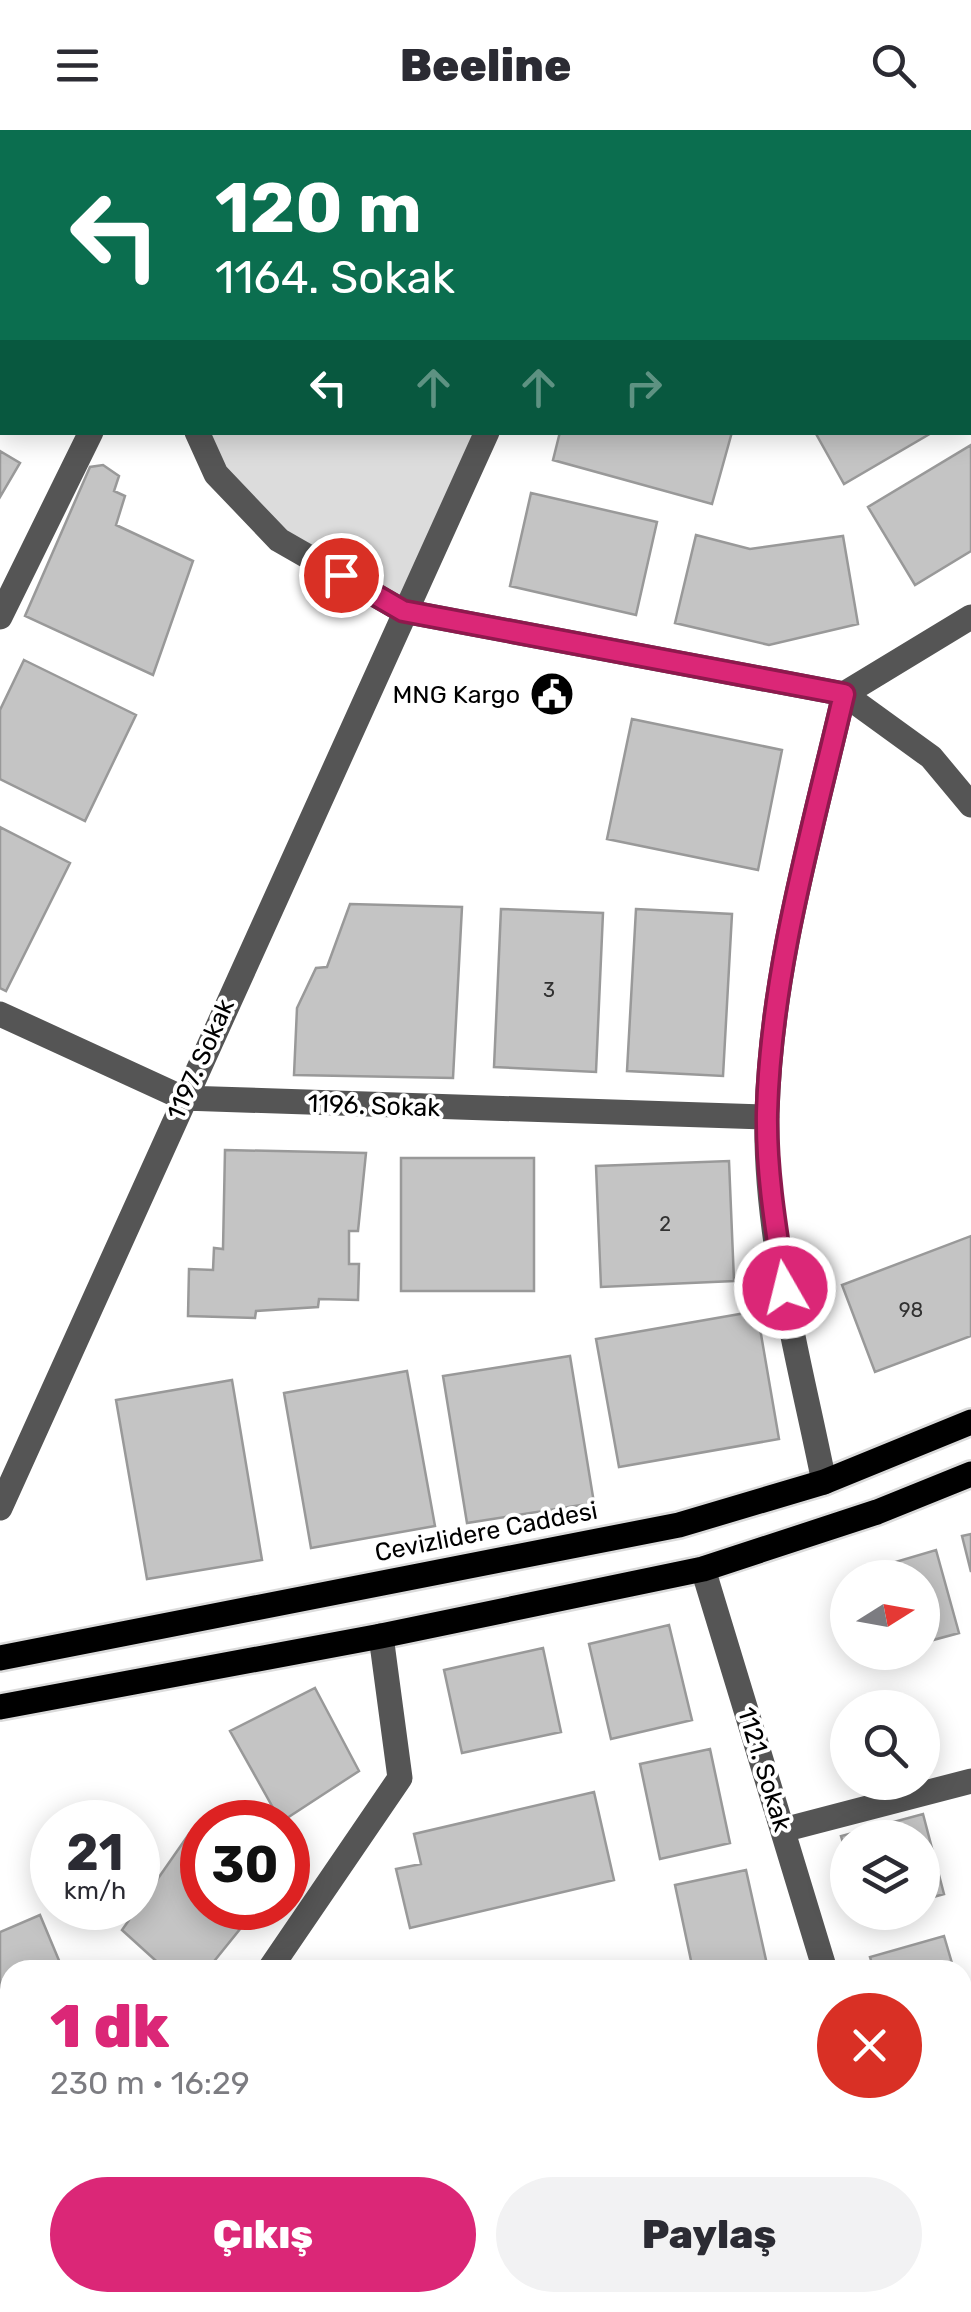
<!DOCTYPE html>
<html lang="tr">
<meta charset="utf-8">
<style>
:root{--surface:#fff;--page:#f2f2f3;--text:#2b2b33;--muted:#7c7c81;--accent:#db2777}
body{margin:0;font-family:Rubik,sans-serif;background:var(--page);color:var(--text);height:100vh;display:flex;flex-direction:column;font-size:38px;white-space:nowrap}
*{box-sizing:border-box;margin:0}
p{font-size:32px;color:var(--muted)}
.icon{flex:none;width:55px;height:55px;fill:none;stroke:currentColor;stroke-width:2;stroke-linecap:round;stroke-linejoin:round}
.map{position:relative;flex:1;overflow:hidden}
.panel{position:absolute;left:0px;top:1830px;width:972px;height:352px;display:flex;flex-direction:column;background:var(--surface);border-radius:30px 30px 0 0;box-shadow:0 5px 25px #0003}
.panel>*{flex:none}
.hud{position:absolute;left:0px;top:0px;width:972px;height:305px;box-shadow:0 5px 25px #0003;background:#0b6e4f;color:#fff;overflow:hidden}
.needle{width:65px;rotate:79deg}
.controls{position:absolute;left:830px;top:1430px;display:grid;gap:20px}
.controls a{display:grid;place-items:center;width:110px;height:110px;border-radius:50%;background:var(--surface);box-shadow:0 5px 25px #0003;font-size:50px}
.speed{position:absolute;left:30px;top:1670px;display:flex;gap:20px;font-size:50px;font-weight:700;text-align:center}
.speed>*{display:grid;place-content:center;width:130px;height:130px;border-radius:50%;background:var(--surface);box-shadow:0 5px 25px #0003;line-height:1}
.speed small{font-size:25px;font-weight:400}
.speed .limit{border:15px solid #d22;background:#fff;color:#111}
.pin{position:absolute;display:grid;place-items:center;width:85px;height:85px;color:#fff;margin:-42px;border:5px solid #fff;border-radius:50%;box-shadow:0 2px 10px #0007}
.me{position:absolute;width:110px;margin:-55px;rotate:352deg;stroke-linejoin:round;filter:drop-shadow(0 0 8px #0008)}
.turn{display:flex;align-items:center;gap:35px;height:210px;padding:0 50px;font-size:45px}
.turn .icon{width:130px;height:130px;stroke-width:2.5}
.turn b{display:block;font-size:70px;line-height:85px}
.lanes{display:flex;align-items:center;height:95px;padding:0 50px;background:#0003;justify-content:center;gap:50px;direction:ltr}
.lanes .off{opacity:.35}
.round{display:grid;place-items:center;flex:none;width:105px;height:105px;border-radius:52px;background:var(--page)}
.head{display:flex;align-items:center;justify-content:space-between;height:170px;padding:0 50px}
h1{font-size:60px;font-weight:800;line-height:75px;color:var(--accent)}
.button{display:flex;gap:20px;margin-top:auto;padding:20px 50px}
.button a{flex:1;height:115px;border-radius:60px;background:var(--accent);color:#fff;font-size:40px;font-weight:800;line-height:115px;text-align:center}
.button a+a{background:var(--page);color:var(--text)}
header{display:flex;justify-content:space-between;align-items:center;height:130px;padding:0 50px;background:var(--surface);font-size:45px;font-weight:800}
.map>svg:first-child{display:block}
</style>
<header><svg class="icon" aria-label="menu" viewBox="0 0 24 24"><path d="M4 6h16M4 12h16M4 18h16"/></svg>Beeline<svg class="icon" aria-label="search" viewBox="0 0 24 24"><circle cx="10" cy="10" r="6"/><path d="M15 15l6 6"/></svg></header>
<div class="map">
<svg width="971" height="2182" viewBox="0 0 971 2182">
<rect width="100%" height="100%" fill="#fff"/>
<path fill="#dcdcdc" d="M360 0H625L358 2Z
M197 303H487L403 481 279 410Z"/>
<path fill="#c4c4c4" stroke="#999" stroke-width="2.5" d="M42 0H141L146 2H41Z
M0 127 2 129V278L0 277Z
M560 302H732L712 374 553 330Z
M815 302H933L844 354Z
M971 315V421L915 455 868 377Z
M0 321 20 333 0 367Z
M103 335 119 346 114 361 125 366 116 395 193 431 153 545 25 486 90 337Z
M531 363 657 392 636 485 510 456Z
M696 405 750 419 843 406 858 494 769 515 675 493Z
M24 530 136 585 85 691 0 649V580Z
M632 589 782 620 758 740 607 709Z
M0 697 70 733 6 861 0 858Z
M350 774 462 777 453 948 294 945 297 878 316 838 327 837Z
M501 779 603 783 596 942 494 937Z
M636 779 732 784 723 946 627 941Z
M225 1020 366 1023 358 1101H349V1134H359L358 1170 319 1169 318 1177 256 1181 255 1188 188 1186 189 1139 213 1140 214 1118 223 1119Z
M401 1028H534V1161H401Z
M729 1031 734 1151 601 1157 596 1036Z
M971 1106V1206L875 1242 842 1155Z
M757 1181 779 1309 619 1337 596 1209Z
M570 1226 594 1373 467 1393 443 1246Z
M407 1241 435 1396 311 1418 284 1263Z
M232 1250 262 1430 147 1449 116 1270Z
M971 1404V1442L962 1406Z
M936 1420 959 1503 922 1513V1448H870L868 1440Z
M669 1495 692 1590 611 1609 589 1514Z
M543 1518 561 1602 462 1623 444 1540Z
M315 1558 359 1641 281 1692 230 1601Z
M710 1619 730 1713 660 1729 640 1634Z
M594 1662 614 1750 410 1798 396 1739 421 1734 414 1704Z
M923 1684 944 1764 922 1770V1708H848V1729L841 1706Z
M189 1704 202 1713V1778H257L207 1840H166L122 1800Z
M746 1740 768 1839 693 1840 675 1755Z
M40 1785 63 1840H10V1986L0 1961V1802Z
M944 1806 954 1840H874L870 1827Z
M293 2172H397L398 2182H294Z
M431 2172H569L572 2182H433Z
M588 2172H694L635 2182H589Z"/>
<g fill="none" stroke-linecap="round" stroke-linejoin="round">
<defs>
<path id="major" d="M0 1528 679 1395 824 1352 971 1292
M0 1577 381 1506 703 1439 877 1382 971 1344"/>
</defs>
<use href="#major" stroke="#dbdbdb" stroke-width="30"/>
<path stroke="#777" stroke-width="6" stroke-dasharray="2.5 5" stroke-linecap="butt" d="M582 0V2
M524 2 526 0"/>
<path stroke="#555" stroke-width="25" d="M208 2V0
M357 2 360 0
M624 2 625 0
M970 107 971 106
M970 150 971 151
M197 302 216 344 279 410 403 481 844 564 931 627 971 675
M0 487 91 302
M0 884 183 968 767 987
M824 1352C800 1232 764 1106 767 983 771 841 812 702 844 564L971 487
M0 1378 487 302
M703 1439 825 1840
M783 1700 971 1651
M269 1840 400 1648 381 1506
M962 2033 971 2036
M0 2123 10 2114"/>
<use href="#major" stroke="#000" stroke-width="25"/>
</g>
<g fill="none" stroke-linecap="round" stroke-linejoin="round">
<defs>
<path id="route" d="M341 445 403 481 844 564C812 702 771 840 767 983 766 1041 776 1100 785 1158"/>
</defs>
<use href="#route" stroke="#8e194d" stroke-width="25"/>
<use href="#route" stroke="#db2777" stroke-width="18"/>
</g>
<defs>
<symbol id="civic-disc" viewBox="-11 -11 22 22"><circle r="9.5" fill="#000" stroke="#fff"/><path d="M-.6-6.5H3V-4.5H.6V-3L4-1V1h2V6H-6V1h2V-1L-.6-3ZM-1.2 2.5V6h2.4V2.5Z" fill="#fff"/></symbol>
</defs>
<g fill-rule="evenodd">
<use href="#civic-disc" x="527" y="539" width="50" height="50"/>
</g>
<g text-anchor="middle" stroke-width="8" stroke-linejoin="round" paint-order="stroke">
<g font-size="20" fill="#313131">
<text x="549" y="867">3</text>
<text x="665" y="1101">2</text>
<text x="911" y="1187">98</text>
</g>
<g font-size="25" fill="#000" stroke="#fff" text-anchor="end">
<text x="520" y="573">MNG Kargo</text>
</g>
<g font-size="25" fill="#000" stroke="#fff">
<text transform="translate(200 929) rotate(-66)" y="9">1197. Sokak</text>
<text transform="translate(374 975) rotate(2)" y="9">1196. Sokak</text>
<text transform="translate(486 1401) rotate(-11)" y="9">Cevizlidere Caddesi</text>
<text transform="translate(765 1639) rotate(73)" y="9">1121. Sokak</text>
</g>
</g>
</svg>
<div class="controls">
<a><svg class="needle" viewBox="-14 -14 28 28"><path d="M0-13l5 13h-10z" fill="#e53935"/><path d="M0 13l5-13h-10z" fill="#7c7c81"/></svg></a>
<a><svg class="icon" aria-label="search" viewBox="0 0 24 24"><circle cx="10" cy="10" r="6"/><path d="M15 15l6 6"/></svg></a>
<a><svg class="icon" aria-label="layers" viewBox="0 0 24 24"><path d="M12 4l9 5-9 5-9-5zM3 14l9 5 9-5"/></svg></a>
</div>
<div class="speed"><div>21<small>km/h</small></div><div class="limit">30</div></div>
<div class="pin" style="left:341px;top:445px;background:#d93025"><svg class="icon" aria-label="arrive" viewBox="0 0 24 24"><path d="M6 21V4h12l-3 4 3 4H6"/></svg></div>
<svg class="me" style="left:785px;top:1158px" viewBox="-20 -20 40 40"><circle r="17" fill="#db2777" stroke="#fff" stroke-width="3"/><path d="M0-11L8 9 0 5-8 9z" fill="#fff"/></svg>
<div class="hud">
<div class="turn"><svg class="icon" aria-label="left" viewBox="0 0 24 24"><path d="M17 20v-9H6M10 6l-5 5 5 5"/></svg><div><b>120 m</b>1164. Sokak</div></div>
<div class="lanes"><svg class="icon" aria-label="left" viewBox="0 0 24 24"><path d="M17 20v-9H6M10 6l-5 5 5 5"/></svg><svg class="icon off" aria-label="ahead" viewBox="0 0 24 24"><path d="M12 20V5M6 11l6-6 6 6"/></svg><svg class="icon off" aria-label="ahead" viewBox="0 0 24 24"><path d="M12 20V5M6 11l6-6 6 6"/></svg><svg class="icon off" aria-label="right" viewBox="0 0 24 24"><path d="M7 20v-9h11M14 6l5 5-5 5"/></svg></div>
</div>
<section class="panel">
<div class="head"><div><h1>1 dk</h1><p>230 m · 16:29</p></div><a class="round" style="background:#d93025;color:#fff"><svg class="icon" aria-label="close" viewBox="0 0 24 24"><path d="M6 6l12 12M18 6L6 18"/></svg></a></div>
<div class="button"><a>Çıkış</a><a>Paylaş</a></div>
</section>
</div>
